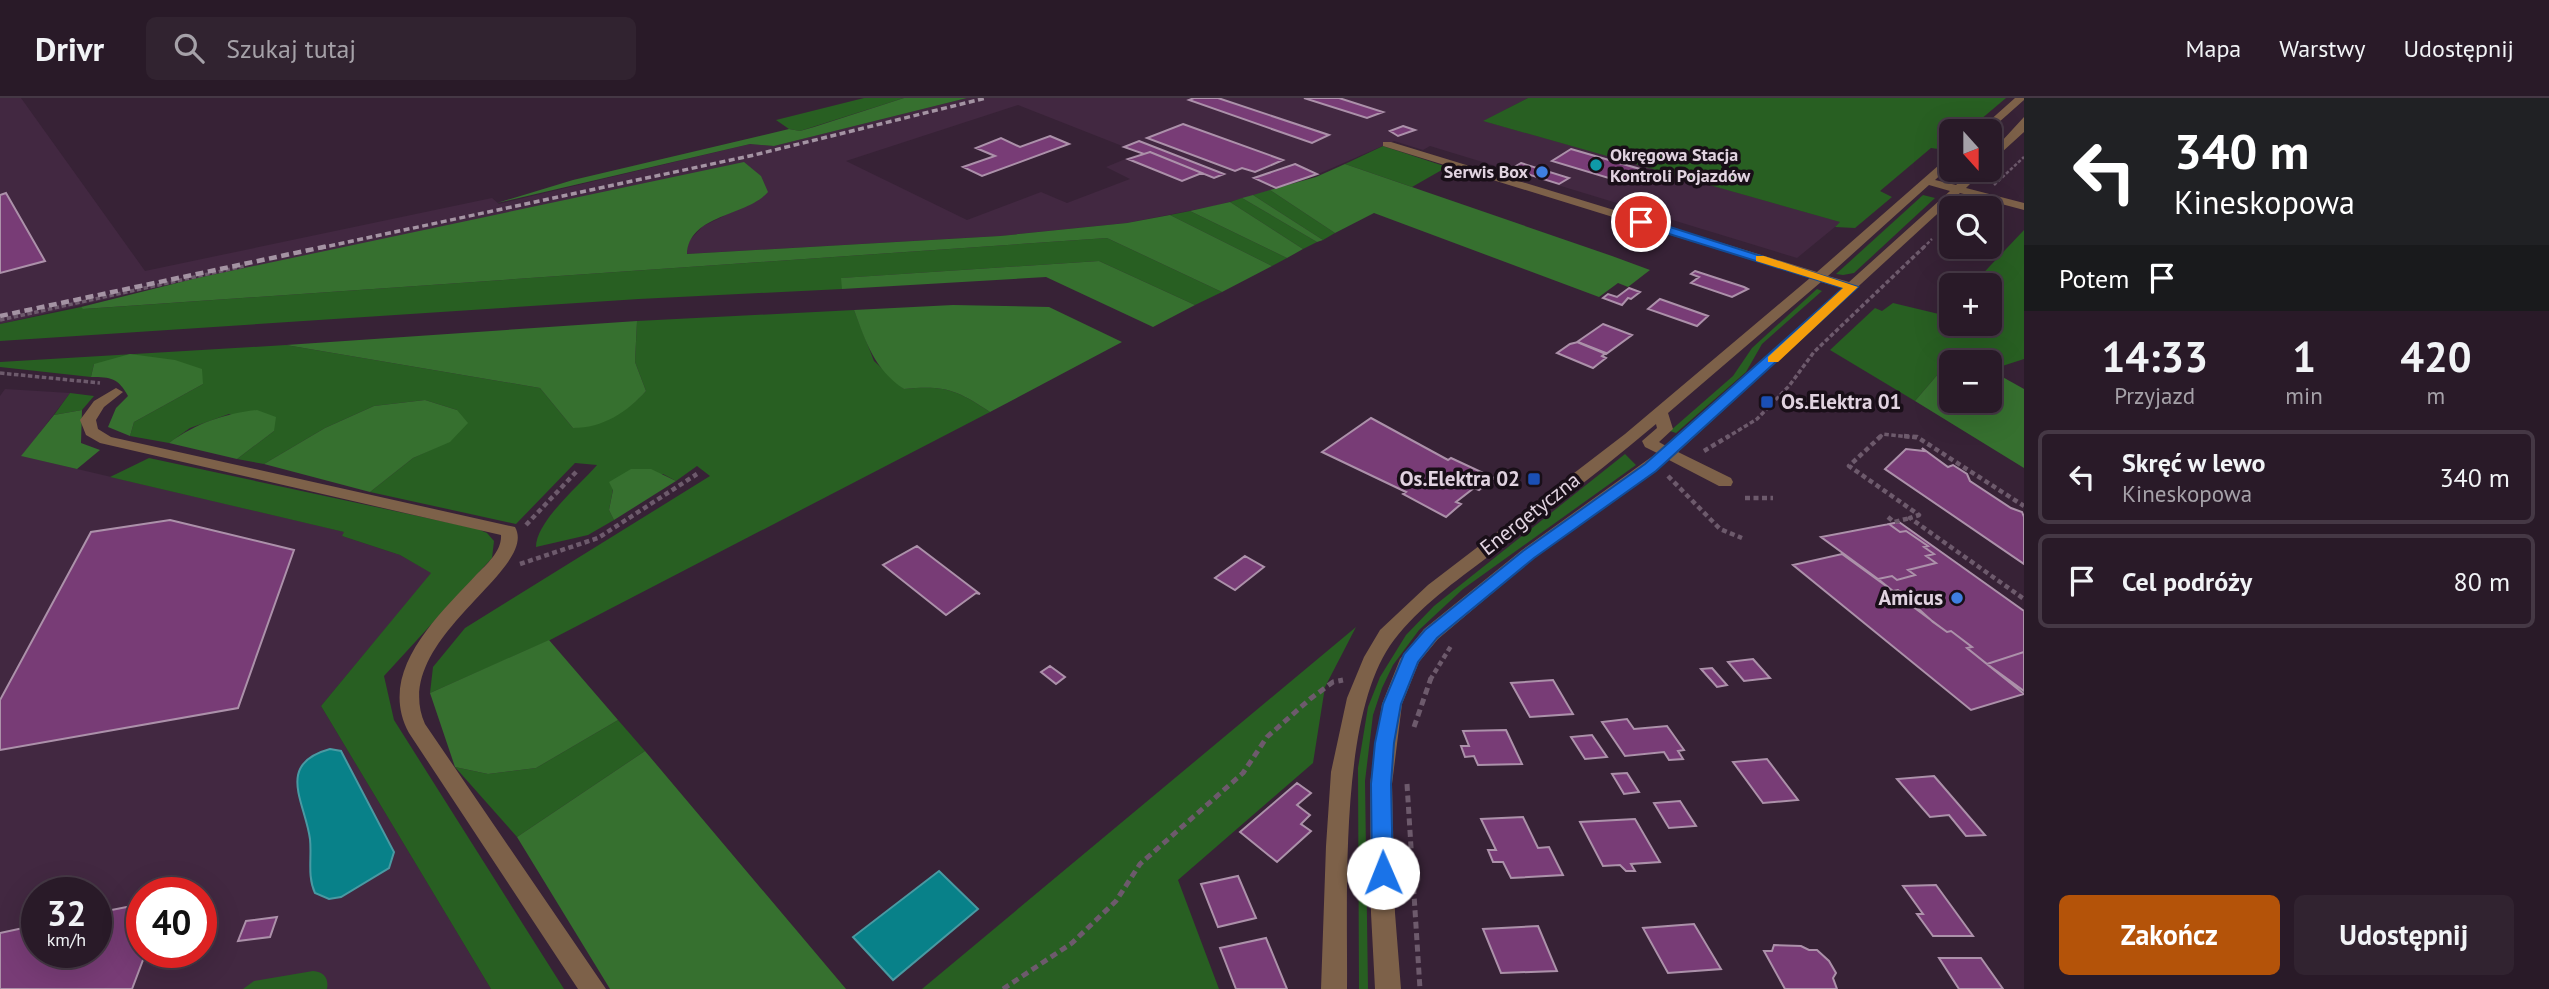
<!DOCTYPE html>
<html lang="pl">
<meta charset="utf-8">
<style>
:root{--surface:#291a28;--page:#312330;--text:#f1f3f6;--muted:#a5a1a8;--line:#453845;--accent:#b45309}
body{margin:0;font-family:"PT Sans",sans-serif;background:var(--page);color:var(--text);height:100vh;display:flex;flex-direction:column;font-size:26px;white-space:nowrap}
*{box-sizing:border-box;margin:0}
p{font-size:23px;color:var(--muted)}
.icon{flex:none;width:38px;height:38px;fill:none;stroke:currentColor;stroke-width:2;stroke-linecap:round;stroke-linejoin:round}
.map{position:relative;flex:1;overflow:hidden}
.panel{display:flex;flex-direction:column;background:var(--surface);width:525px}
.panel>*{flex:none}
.hud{background:#202124;color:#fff;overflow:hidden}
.needle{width:46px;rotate:159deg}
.buttons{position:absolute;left:1939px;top:21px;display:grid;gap:14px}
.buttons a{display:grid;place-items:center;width:63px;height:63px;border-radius:10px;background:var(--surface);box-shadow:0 7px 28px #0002,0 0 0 2px var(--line);font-size:35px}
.speed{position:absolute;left:21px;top:779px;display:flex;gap:14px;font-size:35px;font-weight:700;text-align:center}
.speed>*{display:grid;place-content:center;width:91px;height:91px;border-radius:50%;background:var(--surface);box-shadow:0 7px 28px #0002,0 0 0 2px var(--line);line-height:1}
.speed small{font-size:18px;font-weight:400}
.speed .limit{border:10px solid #d22;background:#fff;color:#111}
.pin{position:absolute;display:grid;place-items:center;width:60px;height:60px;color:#fff;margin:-30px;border:4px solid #fff;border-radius:50%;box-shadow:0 2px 7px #0007}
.me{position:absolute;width:77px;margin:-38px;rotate:359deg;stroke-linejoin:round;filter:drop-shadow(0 0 5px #0008)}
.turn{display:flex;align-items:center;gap:24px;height:147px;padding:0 35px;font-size:32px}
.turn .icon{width:91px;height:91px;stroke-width:2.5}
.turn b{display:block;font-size:49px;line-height:60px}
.then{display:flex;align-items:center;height:66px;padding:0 35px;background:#0003;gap:14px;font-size:26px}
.eta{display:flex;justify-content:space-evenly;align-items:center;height:119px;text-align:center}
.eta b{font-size:42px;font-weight:600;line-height:49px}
.action{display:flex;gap:14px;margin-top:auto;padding:14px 35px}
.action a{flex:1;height:80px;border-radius:10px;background:var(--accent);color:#fff;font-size:28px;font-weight:600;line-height:80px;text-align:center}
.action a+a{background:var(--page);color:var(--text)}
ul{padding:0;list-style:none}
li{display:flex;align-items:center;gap:21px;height:94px;margin:0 14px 10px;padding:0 21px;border:4px solid var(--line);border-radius:10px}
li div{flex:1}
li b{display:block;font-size:26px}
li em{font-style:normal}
header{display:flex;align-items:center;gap:42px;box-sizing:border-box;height:98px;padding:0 35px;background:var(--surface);border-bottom:2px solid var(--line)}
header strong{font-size:33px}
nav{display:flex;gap:38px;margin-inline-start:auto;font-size:24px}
.search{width:490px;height:63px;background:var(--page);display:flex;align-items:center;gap:18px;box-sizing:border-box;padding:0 24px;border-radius:10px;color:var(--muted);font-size:26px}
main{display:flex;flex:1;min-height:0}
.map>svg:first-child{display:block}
</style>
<header>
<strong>Drivr</strong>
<div class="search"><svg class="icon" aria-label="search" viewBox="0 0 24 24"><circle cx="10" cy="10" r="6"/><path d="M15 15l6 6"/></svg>Szukaj tutaj</div>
<nav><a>Mapa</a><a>Warstwy</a><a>Udostępnij</a></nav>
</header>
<main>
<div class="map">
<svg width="2024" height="891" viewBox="0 0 2024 891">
<rect width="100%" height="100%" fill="#372236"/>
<path fill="#422841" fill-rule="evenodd" d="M0 0H21L145 173 492 100 499 106 750 46 774 48 967 0H1528L1484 23 1841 124 1797 160 1430 48 1423 52 1394 43 1293 87 1214 108 1127 125 1000 138 686 156 688 144 703 128 724 118 193 181 0 226ZM1018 7 1140 55 1106 69 1130 81 1067 105 1041 94 967 122 846 63Z
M5 291 70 295 22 358 345 434 342 438 400 457 432 475 321 608 491 891H0V298ZM37 794H96V854H37ZM142 794H201V854H142Z"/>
<path fill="#285f22" d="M864 0H904L800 33 789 31 776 22Z
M1528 0H2006L1967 33H1951V47L1945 52 1931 50 1880 93 1892 99 1855 130 1835 129 1840 124 1483 23Z
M1383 48 1447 69 1412 89 1345 66Z
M1270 92 1335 135 1323 142 1253 97Z
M1923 97 1935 100 1854 175 1843 177 1836 176Z
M1242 100 1317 144 1303 151 1230 104Z
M1190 113 1287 160 1272 168 1170 117Z
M2024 132V261L1990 272V264H1975L1957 254 1915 303 1830 252 1875 210 1882 213 1893 205 1943 217 1951 209V226H1990V187H1972Z
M1107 140 1222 194 1195 207 1099 163 842 180V191L639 201 0 243V226L81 209 84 211Z
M1817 191 1822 193 1762 246 1746 274 1676 335 1670 333 1733 278 1752 250Z
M854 212 874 263 904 291C945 287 957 292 990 314L550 542 430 595 433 569 465 530 710 378 697 368 676 383 663 376 613 391 609 412 614 422 588 437 536 449C536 423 580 387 597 367L575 365 516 426 370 394 413 360 450 343 457 312 425 302 374 308 325 330 264 366 237 361 274 333 229 316 190 330 169 345 130 338 134 324 203 286 94 266 91 279 0 269V264L286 247 540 290 573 330C605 325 623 317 646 293L635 264 637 223Z
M70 295 94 298 82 312 54 317Z
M1625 356 1636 367 1463 491 1419 532 1393 567 1382 590 1373 617 1365 683 1368 891H1359L1358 670 1368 609 1380 579 1406 537 1434 508Z
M149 360 478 431 487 435 494 443 492 460 384 578 394 622 564 891H491L321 608 431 475 400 457 342 438 344 434 110 379Z
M1356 529 1325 589 1313 665 1178 782 1219 891H922Z
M618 622 645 653 517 739 455 669 488 676 536 670Z
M313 873C324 874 329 880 327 891H243L254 883Z"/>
<path fill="#36702f" d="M904 0H967L774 48 750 46 497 105 573 82 789 31 800 33 814 29Z
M744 64 761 78 768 94C746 119 689 116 687 156L1000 138 1127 125 1170 117 1272 168 1222 194 1107 140 83 211 81 209 193 181Z
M1345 66 1612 158 1650 172 1628 189 1618 185 1599 199 1374 115 1335 135 1270 92 1316 79Z
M1253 97 1323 142 1317 144 1242 100Z
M1230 104 1303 151 1287 160 1190 113Z
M1099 163 1195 207 1153 229 1046 179 842 191 841 180Z
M953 207 1049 209 1122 244 990 314C957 292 945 287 904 291 874 271 866 244 854 212Z
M637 223 635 264 646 293C627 314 603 330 573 330L540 290 286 247Z
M1957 254 1975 264H1951V303H1990V272L2024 291V370L1915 303Z
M130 256 175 262 202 271 203 286 134 324 130 338 108 329 116 310 128 298C118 280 111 279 91 279L94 266Z
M425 302 457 312 468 325 450 344 413 360 370 394 264 366 325 330 374 308Z
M82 312 81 345 100 352 77 371 21 358 54 317Z
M257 312 276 319 274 333 237 361 169 345C197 325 224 316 257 312Z
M631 371H651L676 383 614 422 609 412 613 392 609 384Z
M549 542 618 622 536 670 488 676 455 669 430 595Z
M645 653 846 891H610L517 739Z"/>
<path fill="#088189" stroke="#499aa3" stroke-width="2" d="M330 651 341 653 394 754 389 770 341 799 329 801 315 795C307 778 312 759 310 741 305 704 275 666 330 651Z
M939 773 978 811 893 882 853 839Z"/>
<path fill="#783c76" stroke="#ac91aa" stroke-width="2" d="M1194 0H1218L1329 37 1312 45 1189 2Z
M1304 0H1339L1383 14 1367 20Z
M1183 26 1283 62 1255 74 1242 70 1235 73 1147 40Z
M1403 28 1415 32 1398 38 1390 33Z
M1050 38 1069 46 982 78 963 69 995 58 976 50 1001 40 1020 49Z
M1139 43 1224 76 1214 80 1150 54 1144 56 1124 49Z
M1571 51 1640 71 1630 78 1634 80 1632 81 1622 84 1552 63Z
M1150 54 1202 75 1182 83 1128 61Z
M1521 65 1569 80 1559 86 1511 71Z
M1295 66 1317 76 1276 90 1254 80Z
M6 95 45 163 0 175V97Z
M1695 173 1744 189 1748 191 1732 199 1691 185 1699 179 1691 176Z
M1629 190 1640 194 1631 201 1628 200 1622 207 1603 200 1608 196 1617 199Z
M1660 201 1708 218 1697 228 1648 211Z
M1603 226 1632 237 1606 256 1577 244Z
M1578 244 1606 255 1602 258 1606 260 1593 270 1557 255 1570 246Z
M1371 320 1448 362 1451 360 1494 380 1479 392 1474 390 1456 404 1461 406 1446 419 1403 396 1406 394 1322 354Z
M1922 350 1948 369 1953 367 1967 376 1970 383 2011 410 2022 414 2024 419V466L1885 371 1906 351 1924 353Z
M170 422 294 452 238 610 0 652V602L91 434Z
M1899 424 2024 513V554L1987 566 1967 550 1972 549 1951 533 1947 534 1933 524 1898 492 1893 493 1878 481 1892 478 1897 482 1915 477 1908 472 1936 465 1926 458 1934 456 1924 449 1928 448 1906 433 1900 434 1889 426Z
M1889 426 1900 434 1906 433 1928 448 1924 449 1934 456 1926 458 1936 465 1908 472 1915 477 1897 482 1892 478 1878 481 1821 439Z
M917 448 980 496 976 495 946 517 883 467Z
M1842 456 1893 493 1898 492 1916 506 1912 508 1947 534 1951 533 1972 549 1967 550 2024 596 1971 612 1793 467Z
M1245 458 1264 469 1235 492 1215 480Z
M2024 554V593L1987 566Z
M1753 561 1770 580 1744 583 1728 564Z
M1050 568 1065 579 1056 586 1041 574Z
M1712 570 1727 587 1717 589 1701 571Z
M1553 582 1573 616 1530 619 1511 585Z
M1627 621 1634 631 1667 628 1684 652 1678 653 1683 661 1669 662 1664 654 1625 658 1602 624Z
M1506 632 1522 666 1478 667 1474 658 1465 659 1461 648H1469L1463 633Z
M1592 637 1607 659 1585 661 1571 639Z
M1767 661 1798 702 1763 705 1733 664Z
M1627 675 1639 694 1624 696 1612 676Z
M1934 678 1985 737 1966 738 1949 717 1930 719 1897 681Z
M1297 685 1311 695 1297 707 1310 717 1301 726 1311 733 1277 764 1240 734Z
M1680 703 1696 728 1669 730 1654 705Z
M1523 719 1538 750 1549 749 1563 777 1511 780 1503 764H1493L1488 752H1496L1481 721Z
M1635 721 1660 764 1631 766 1635 773H1626L1620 767 1603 768 1580 724Z
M1238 778 1256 820 1218 829 1201 786Z
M1936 787 1973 838H1933L1917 816H1923L1903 788Z
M142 806V854H146L132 891H0V835L37 827V854H96V815Z
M277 819 270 839 238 843 246 823Z
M1694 826 1721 871 1668 875 1643 830Z
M1538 828 1557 873 1501 875 1483 831Z
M1266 840 1287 891H1236L1220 850Z
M1774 847 1801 848 1809 852H1817L1829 863 1836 875 1833 880 1837 891H1785L1764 853H1772Z
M1939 860H1981L2003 891H1959Z"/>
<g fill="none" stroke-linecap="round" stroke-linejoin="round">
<path stroke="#6d5a6c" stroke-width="2.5" stroke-dasharray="3.5 2" stroke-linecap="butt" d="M1994 87 2024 59
M1923 150 1932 141"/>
<path stroke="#6d5a6c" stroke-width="3.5" stroke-dasharray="4.5 2.5" stroke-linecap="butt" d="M0 222 244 168
M0 275 100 285
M1726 340 1757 321 1789 288 1814 254 1925 148
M1879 340 1883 336 1918 340"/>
<path stroke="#6d5a6c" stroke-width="4.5" stroke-dasharray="5 3.5" stroke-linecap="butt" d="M1881 338 1849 368 1919 417 1910 420 2024 501
M1904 338 1917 339 2024 408
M1704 353 1729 338
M1668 378 1720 431 1742 440
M1745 400H1773
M1888 419 1894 424 1910 420
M526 427 577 373
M520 466 598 440 697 376
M1430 582 1451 548"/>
<path stroke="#6d5a6c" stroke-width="5" stroke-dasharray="7 4.5" stroke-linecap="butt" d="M1414 629 1431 580
M1407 686 1420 891
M1003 891 1072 845 1116 803 1140 766 1243 675 1267 639 1310 601 1333 584 1343 582"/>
<path fill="#7d6149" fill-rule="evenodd" d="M2015 0H2024V2L1989 33H1978Z
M2024 19V34L1990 65V56Z
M1383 44H1391L1817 174 1947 60 1951 59V67L1935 82 1956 87 1973 72H1984L1966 90 2024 105V112L1960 95 1678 354 1731 380 1733 384 1731 388H1719L1669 362 1534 460 1438 541 1419 564 1402 606 1392 686 1395 815 1401 891H1375L1371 815 1370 686 1382 606 1400 561 1424 531 1522 452 1657 355 1645 349 1642 343 1657 330 1656 326C1602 372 1545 414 1489 458 1456 483 1419 509 1394 542 1338 615 1348 800 1347 891H1321L1326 748 1331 674 1347 600 1364 559 1380 532 1428 487 1625 336 1810 180 1383 48ZM1929 87 1950 93 1849 184 1828 178ZM1821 184 1842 190 1666 348 1659 344 1673 331 1668 315Z
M116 290 123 294 104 309 96 322 98 331 111 339 515 429C540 473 388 542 425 626L606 891H578L409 635C376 574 437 519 476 477 487 466 502 453 501 437L100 345 86 337 80 322 94 303Z"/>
<path stroke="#a493a3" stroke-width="3.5" stroke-dasharray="6 3.5" stroke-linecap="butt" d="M320 150 754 57 986 0"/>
<path stroke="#a493a3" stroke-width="4.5" stroke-dasharray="8 4.5" stroke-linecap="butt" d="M0 218 328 148"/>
</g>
<path fill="#1a73e8" stroke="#114b97" stroke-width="2" d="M1637 121H1645L1858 189 1656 373 1534 460 1437 540 1418 564 1401 606 1394 645 1391 686 1393 775 1390 781 1383 784 1375 781 1372 775 1371 686 1375 645 1383 606 1404 556 1425 532 1523 453 1645 366 1843 190 1637 126Z"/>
<path fill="#f59e0b" d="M1756 158H1764L1858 189 1778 264H1768V259L1843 190 1756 163Z"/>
<circle fill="#0f9aa8" stroke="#190f18" stroke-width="2.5" cx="1596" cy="67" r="7"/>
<g fill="#3f7fe0" stroke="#190f18" stroke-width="2.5">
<circle cx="1542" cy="74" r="7"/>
<circle cx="1957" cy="500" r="7"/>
</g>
<g fill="#1a4fb4" stroke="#190f18" stroke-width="2.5">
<rect x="1760" y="297" width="14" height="14" rx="3.5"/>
<rect x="1527" y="374" width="14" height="14" rx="3.5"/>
</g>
<g text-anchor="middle" stroke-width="7" stroke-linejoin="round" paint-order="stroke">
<g font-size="18" font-weight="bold" fill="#e1d3e0" stroke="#190f18" text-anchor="start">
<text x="1610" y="63">Okręgowa Stacja<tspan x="1610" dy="21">Kontroli Pojazdów</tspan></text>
<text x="1528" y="80" text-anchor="end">Serwis Box</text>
</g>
<g font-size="21" font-weight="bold" fill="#e1d3e0" stroke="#190f18" text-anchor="end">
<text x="1781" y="311" text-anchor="start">Os.Elektra 01</text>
<text x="1520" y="388">Os.Elektra 02</text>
<text x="1943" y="507">Amicus</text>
</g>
<g font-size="21" fill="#e1d3e0" stroke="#190f18">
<text transform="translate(1530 416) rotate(-38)" y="7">Energetyczna</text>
</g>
</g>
</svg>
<div class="buttons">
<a><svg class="needle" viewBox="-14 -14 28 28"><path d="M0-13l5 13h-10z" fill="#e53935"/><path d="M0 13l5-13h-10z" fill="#a5a1a8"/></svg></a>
<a><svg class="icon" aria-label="search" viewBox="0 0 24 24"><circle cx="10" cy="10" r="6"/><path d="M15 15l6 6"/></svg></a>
<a>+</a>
<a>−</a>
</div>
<div class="speed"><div>32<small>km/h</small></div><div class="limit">40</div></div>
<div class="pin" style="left:1641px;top:124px;background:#d93025"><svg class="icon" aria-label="arrive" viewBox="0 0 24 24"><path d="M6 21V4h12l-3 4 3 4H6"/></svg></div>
<svg class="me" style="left:1383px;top:775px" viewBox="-20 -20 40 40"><circle r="19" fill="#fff"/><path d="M0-13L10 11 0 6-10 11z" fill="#1a73e8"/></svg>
</div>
<section class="panel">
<div class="hud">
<div class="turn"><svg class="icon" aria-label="left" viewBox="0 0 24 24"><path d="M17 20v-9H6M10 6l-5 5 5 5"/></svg><div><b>340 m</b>Kineskopowa</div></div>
<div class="then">Potem<svg class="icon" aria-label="arrive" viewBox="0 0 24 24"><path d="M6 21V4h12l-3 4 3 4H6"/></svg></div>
</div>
<div class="eta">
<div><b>14:33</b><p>Przyjazd</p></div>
<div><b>1</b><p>min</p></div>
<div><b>420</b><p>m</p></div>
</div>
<ul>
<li><svg class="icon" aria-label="left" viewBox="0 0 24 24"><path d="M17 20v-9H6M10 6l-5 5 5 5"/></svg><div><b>Skręć w lewo</b><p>Kineskopowa</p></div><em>340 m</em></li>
<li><svg class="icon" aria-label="arrive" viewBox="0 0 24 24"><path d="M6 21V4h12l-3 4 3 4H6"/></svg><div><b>Cel podróży</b></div><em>80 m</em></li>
</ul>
<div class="action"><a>Zakończ</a><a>Udostępnij</a></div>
</section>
</main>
